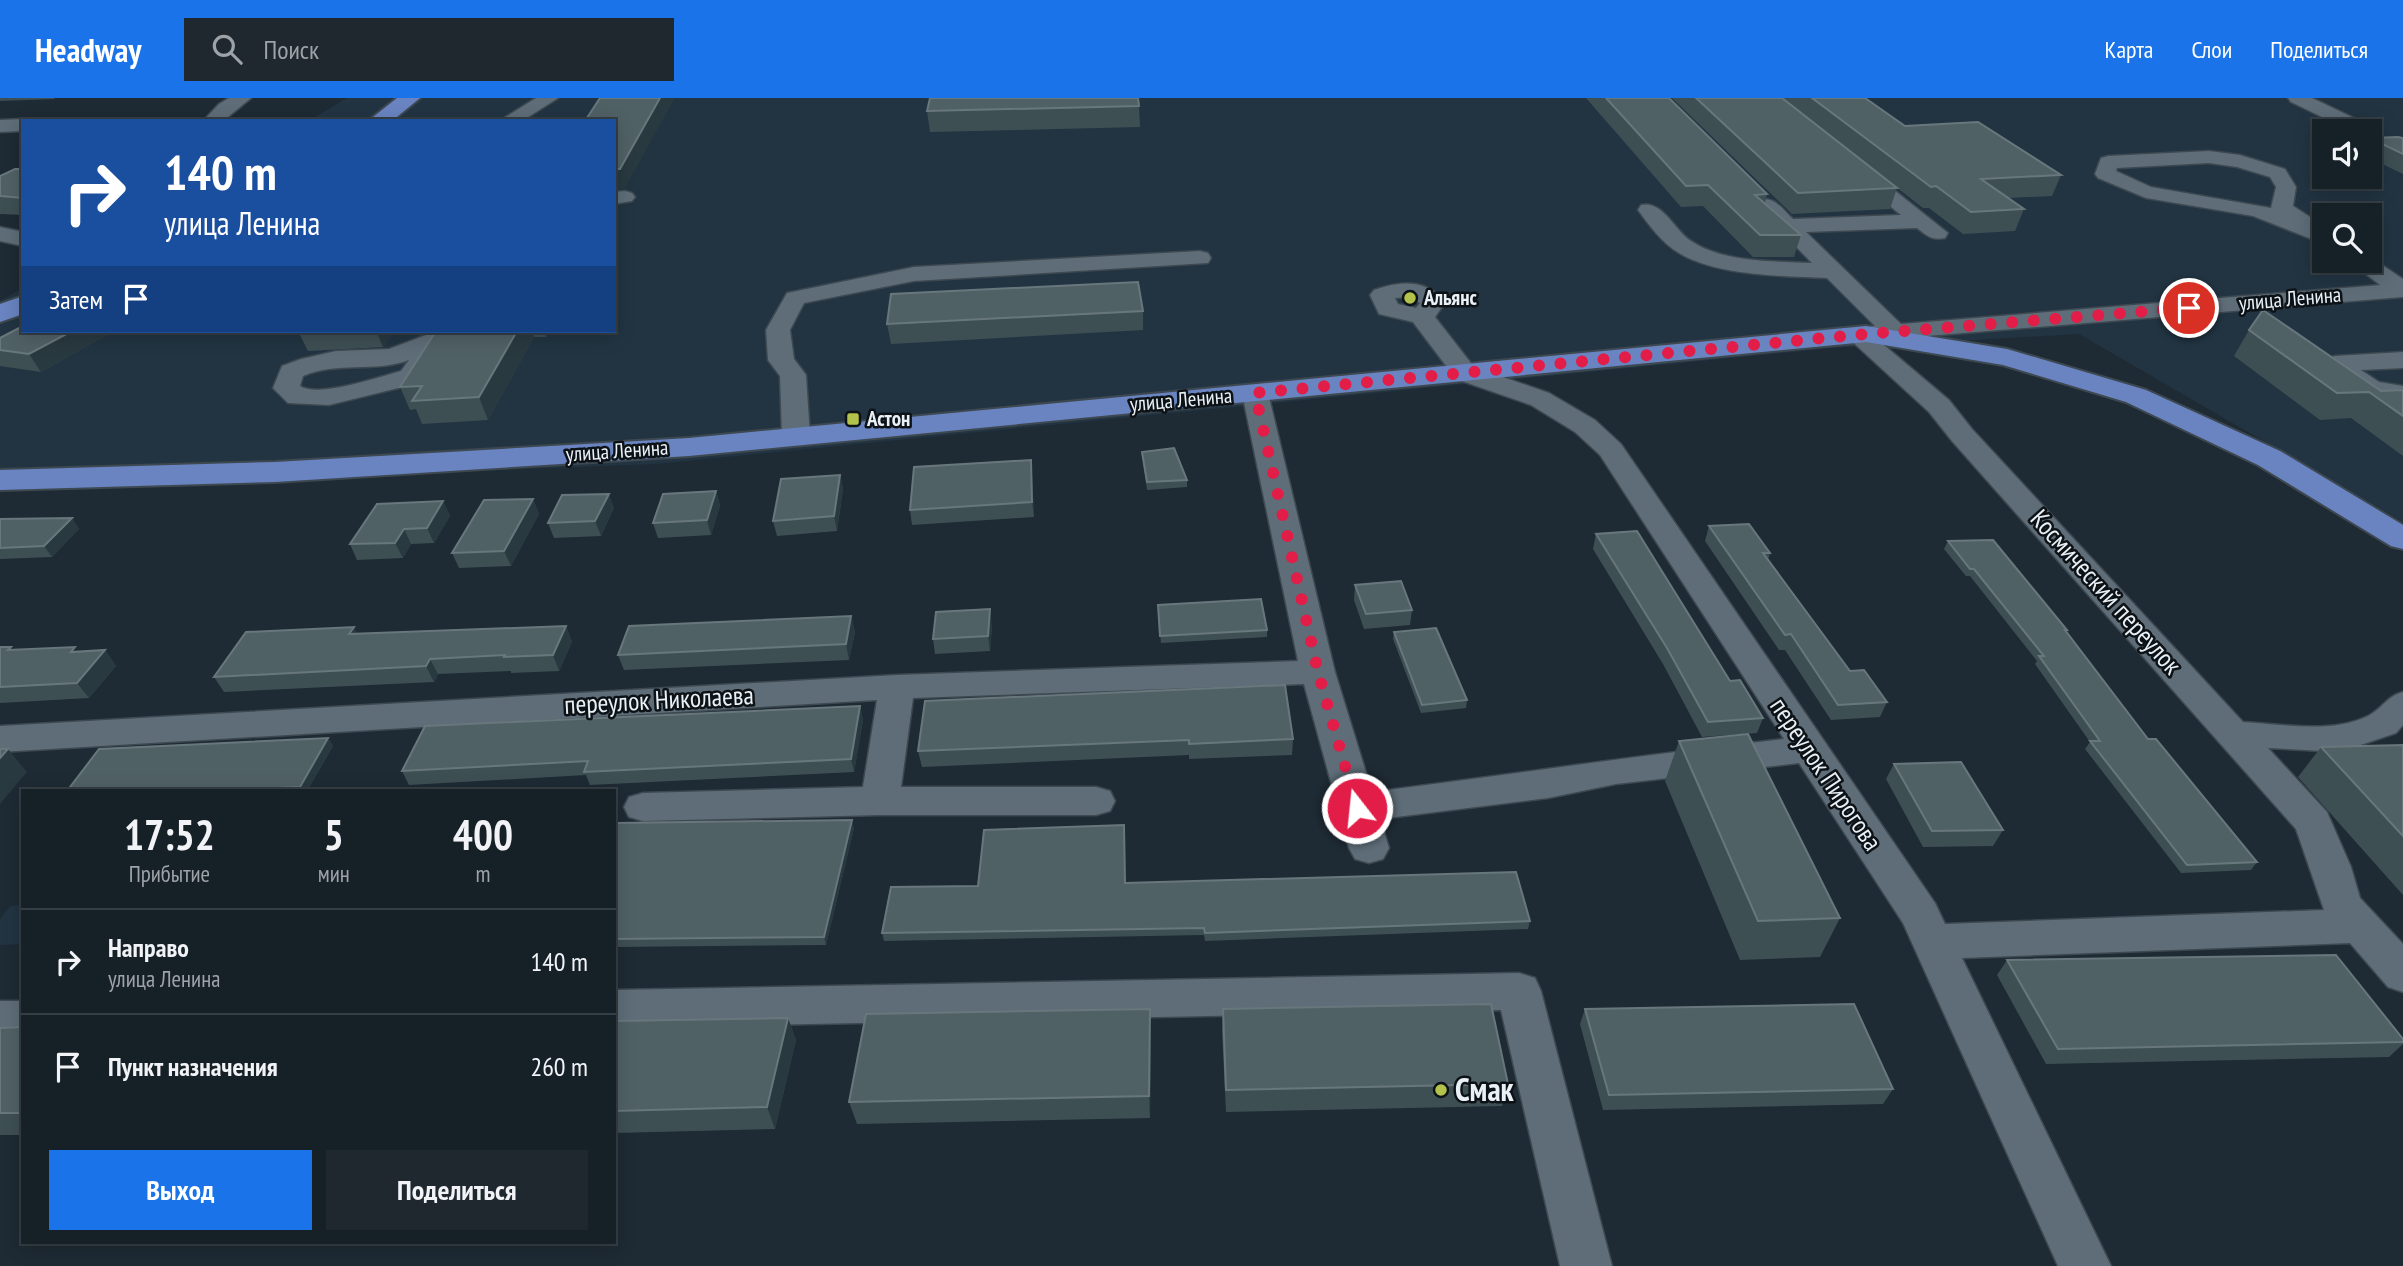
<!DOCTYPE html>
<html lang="ru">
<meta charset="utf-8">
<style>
:root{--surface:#162027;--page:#1f282f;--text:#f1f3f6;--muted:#9ea3a7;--line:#353e44;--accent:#1a73e8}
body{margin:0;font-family:"PT Sans Narrow",sans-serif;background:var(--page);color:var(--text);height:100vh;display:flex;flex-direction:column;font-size:26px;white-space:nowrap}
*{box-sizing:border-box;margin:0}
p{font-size:23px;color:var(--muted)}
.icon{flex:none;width:38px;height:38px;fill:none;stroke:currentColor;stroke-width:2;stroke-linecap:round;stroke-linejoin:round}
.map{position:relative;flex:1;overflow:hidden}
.drawer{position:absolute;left:21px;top:691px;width:595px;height:455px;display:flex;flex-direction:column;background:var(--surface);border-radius:0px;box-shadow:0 4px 18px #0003,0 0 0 2px var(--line)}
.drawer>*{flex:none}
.top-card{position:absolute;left:21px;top:21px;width:595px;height:214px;border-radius:0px;box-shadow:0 4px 18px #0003,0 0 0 2px var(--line);background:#1a4fa0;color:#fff;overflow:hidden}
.controls{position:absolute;left:2312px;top:21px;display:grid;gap:14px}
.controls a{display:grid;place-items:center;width:70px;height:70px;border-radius:0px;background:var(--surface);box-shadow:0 4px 18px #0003,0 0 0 2px var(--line);font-size:35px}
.pin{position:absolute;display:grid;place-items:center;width:60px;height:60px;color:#fff;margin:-30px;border:4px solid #fff;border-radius:50%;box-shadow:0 2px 7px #0007}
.me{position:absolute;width:77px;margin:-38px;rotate:344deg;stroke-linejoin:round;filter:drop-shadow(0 0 5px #0008)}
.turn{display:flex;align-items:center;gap:24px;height:147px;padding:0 28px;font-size:32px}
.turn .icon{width:91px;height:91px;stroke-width:2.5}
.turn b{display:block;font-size:49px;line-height:60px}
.then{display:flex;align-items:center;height:66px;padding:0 28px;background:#0003;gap:14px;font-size:26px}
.eta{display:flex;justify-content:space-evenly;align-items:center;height:119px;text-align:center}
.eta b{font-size:42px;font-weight:800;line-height:49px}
.action{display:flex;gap:14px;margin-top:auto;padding:14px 28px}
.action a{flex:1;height:80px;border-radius:0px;background:var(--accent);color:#fff;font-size:28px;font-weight:800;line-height:80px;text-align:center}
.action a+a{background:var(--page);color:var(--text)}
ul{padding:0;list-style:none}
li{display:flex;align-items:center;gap:21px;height:105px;padding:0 28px;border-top:2px solid var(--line)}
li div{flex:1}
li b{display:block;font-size:26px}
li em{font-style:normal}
header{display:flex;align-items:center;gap:42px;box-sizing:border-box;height:98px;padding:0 35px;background:var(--accent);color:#fff}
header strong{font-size:33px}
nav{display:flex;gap:38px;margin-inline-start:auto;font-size:24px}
.search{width:490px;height:63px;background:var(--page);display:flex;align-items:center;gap:18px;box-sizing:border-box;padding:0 24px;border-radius:0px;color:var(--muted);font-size:26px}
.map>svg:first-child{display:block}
</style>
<header>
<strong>Headway</strong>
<div class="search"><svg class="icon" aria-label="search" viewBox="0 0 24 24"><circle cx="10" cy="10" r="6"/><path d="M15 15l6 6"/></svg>Поиск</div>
<nav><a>Карта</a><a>Слои</a><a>Поделиться</a></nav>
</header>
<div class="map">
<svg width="2403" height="1168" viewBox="0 0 2403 1168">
<rect width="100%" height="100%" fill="#1e2a34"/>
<path fill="#223442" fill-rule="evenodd" d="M347 0H2403V424L2079 236 1833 250 656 366 0 392V203L23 190V233H614V23H308ZM2324 33H2370V79H2324ZM2324 117H2370V163H2324Z
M23 807V846L0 847V821L10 808Z"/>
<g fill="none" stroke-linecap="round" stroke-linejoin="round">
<defs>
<path id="minor" d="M229 0H251L223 23H203L219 6Z
M536 0H558L522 23H499Z
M2288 0H2312L2373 29 2376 33 2370 38V33H2351L2291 4Z
M23 21 29 23H23V33L0 34V22Z
M2209 53 2240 57 2285 71 2296 89 2293 108 2324 128V146L2253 118 2146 100 2098 80 2095 76 2101 60 2108 58ZM2209 65 2237 69 2270 79 2276 89 2271 110 2151 89 2116 73 2117 70Z
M1857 66 1864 68 1948 135 1945 140C1932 143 1926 137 1917 130L1806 134 1901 226 2380 187 2349 163H2370V159L2403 181V199L1878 242 1949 302 1972 331 2243 624C2283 626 2331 636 2368 618 2382 611 2387 598 2403 594V627L2396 635 2340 654 2268 650 2327 714 2351 769 2360 800 2403 846V894L2388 889 2350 845 1962 860 2111 1168H2058L1903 825 1799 665 1616 686 1548 700 1380 721 1389 750 1383 761 1369 765 1355 761 1349 750 1304 586 913 600 901 689H1096L1110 693 1115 703 1110 713 1096 717H880L643 723 629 719 624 709 629 699 643 695 863 689 877 602 0 654V628L897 577 1298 563 1242 295 1246 289 1255 287 1264 289 1268 295 1335 574 1372 694C1509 677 1646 656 1784 641L1600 357 1575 334 1531 307 1456 281 1413 224 1379 216 1370 197 1374 192C1399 183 1428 180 1445 205L1435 219 1474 269 1549 295 1595 322 1621 346 1935 805 1945 826 2324 812 2296 731 1952 343 1929 314 1845 237 1848 232 1875 228 1827 180C1783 178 1717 178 1679 155 1662 145 1649 127 1638 112L1641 107C1663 102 1674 132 1691 143 1724 165 1774 163 1812 165L1754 106 1758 102C1774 97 1782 111 1793 121L1901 117 1850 76 1847 72 1850 68ZM1410 199 1420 205 1416 210 1398 206 1395 200Z
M625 93 632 95 635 99 632 103 614 106V94Z
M0 129 23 134V148L0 143Z
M1200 153 1208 155 1211 160 1208 165 914 183 804 205 790 232 794 261 806 277 810 338 806 344 796 346 786 344 782 338 780 278 768 262 766 232 787 195 914 169Z
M429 233H453L419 285 329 307 288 305 273 290 282 268 301 261 336 253 389 251 426 237ZM409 262 401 273C378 279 319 300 300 288L303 278C338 263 375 275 409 262Z
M2403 254V270L2361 272 2379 284 2403 288V304L2362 297 2322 266 2326 261 2335 258Z
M1519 875 1535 880 1541 893 1612 1168H1560L1501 912 614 930V892Z
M0 903H23V941H0Z"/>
<path id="major" d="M397 0H420L392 23H368Z
M23 198V216L0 224V206Z
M1866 228 2007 251 2146 292 2280 353 2403 427V451L2391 448 2258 367 2126 304 2003 267 1866 244 689 358 275 384 0 392V372L275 364 689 340Z"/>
</defs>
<use href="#minor" stroke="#3d4850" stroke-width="3"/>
<use href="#major" stroke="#3d4850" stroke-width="4"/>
<use href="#minor" fill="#5e6d78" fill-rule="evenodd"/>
<use href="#major" fill="#6984c1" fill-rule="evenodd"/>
</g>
<path fill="#3e4f54" d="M0 0H55L54 1 0 3Z
M1586 0H1669L1767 96 1765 105 1801 137 1794 159H1753L1703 108 1681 109Z
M1672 0H1865L1905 28 2061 77 2052 98 2008 100 2024 111 2015 133 1963 136 1929 110H1923L1855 57 1897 90 1890 111 1792 116Z
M1139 8 1140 29 930 34 927 13Z
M2370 40H2403V76L2370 60Z
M23 71V117L0 116V78Z
M1143 213V232L891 246 887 226Z
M2249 232 2381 293 2403 292V358L2351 320 2320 322 2234 258Z
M23 233H114L41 274 0 268V240Z
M298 233H394L383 249 308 253Z
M436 233H550L546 239H534L488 322 422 326 416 311 410 312 400 289Z
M1142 354 1187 382V389L1147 392Z
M840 377 843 391 837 433 777 438 773 423Z
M1032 377 1034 419 912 427 910 412Z
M716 393 720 408 711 437 658 440 653 425Z
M533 401 539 416 511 468 459 470 452 455Z
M443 403 450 418 434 445 411 446 403 460 357 462 350 446Z
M614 410 601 438 554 440 548 425Z
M72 420 79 431 52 459 0 461V421Z
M1709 428 1770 455 1768 462 1850 573 1887 604 1880 619 1831 622 1785 552H1779L1705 443Z
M1596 436 1730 583 1763 620 1757 635 1702 639 1663 566 1593 451Z
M1948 443 2067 532 2066 533 2148 641 2257 764 2251 772 2181 775 2085 651 2090 644 2035 566 2037 563 1970 478H1966L1944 451Z
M1355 487 1412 512 1410 527 1364 531 1354 502Z
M1158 514 1267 532V539L1161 545Z
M851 518 855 534 849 562 624 572 618 557Z
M992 527 990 553 935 556 933 541Z
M566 528 572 544 559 573 511 575V573L438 576 434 584 224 594 214 579 358 536Z
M1394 534 1467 602 1466 610 1421 615 1393 541Z
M0 549 13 552 79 554 105 552 116 568 89 600 0 605Z
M925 603 1293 641 1292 657 1189 661V657L922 669 918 653Z
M860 608 863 622 854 674 590 687 586 677 409 687 402 673Z
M328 640 333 648 307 693H67Z
M1679 643 1840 820 1820 859 1740 862 1665 683Z
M2403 647V797L2298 679 2321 649Z
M1894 666 2003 732 1993 748 1923 749 1886 681Z
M614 725 854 730 826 847 614 849Z
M1125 785 1530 823 1528 831 1205 843 1204 837 884 843 882 835 978 788Z
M2007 862 2403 941V946L2389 959 2046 966 1997 877Z
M1150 911 1151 933 1150 1020 857 1026 849 1004Z
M1223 911 1508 986 1502 1008 1226 1014 1222 933Z
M1585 911 1893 991 1883 1006 1603 1012 1580 926Z
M788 920 796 942 775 1031 614 1035V923Z
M23 929V1037H0V930Z"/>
<path fill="#293940" d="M660 0H675L625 90 614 92V71Z
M72 233H114L41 274 29 256Z
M376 233H394L383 249Z
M517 233H532L534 239 488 322 479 299Z
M544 233H550L546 239Z
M1031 362 1032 377 1034 419 1032 404Z
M840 377 843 391 837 433 834 418Z
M716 393 720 408 711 437 707 422Z
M609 396 614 410 601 438 595 423Z
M533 401 539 416 511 468 504 453Z
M443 403 450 418 434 445 427 430Z
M72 420 79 431 52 459 44 448Z
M404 431 411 446 403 460 395 445Z
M990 511 992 527 990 553 988 538Z
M851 518 855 534 849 562 846 546Z
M566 528 572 544 559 573 553 557Z
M354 529 362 544 349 536Z
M105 552 116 568 89 600 77 585Z
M430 561 438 576 434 584 426 568Z
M860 608 863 622 854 674 851 661Z
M328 640 333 648 307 693H302L300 689Z
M8 651 27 674 0 706V660Z
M852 722 854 730 826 847 824 839Z
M1150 911 1151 933 1150 1020 1149 998Z
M788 920 796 942 775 1031 767 1009Z"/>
<path fill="#506166" stroke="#68777c" stroke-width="2" d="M600 0H660L620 71H614V23H585Z
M930 0H1138L1139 8 927 13Z
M1606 0H1669L1767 96 1755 97 1801 137H1760L1708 87 1686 88Z
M1696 0H1782L1897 90 1798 95Z
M1812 0H1865L1905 28 1978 24 2061 77 1981 81 2024 111 1971 114 1936 88 1931 89Z
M2398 39 2403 40V56L2370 40Z
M15 71H23V100L0 98V78Z
M1138 184 1143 213 887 226 891 196Z
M2263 212 2381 293 2403 292V318L2369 294 2337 295 2249 232Z
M23 228V233H72L29 256 0 252V240Z
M436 233H517L479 299 412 303 422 288 400 289Z
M1174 350 1187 382 1147 384 1142 354Z
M1031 362 1032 404 910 412 914 369Z
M840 377 834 418 773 423 781 381Z
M716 393 707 422 653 425 663 396Z
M609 396 595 423 548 425 562 397Z
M533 401 504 453 452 455 484 402Z
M443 403 427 430 404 431 395 445 350 446 377 406Z
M72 420 44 448 0 450V421Z
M1749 426 1770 455H1763L1850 573 1864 572 1887 604 1838 607 1791 536 1785 537 1709 428Z
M1637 433 1730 583 1740 582 1763 620 1708 624 1667 550 1596 436Z
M1993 442 2067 532H2065L2148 641H2156L2257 764 2187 767 2090 643H2100L2039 558H2044L1974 471H1970L1948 443Z
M1401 483 1412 512 1366 516 1355 487Z
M1261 501 1267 532 1160 538 1158 507Z
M990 511 988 538 933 541 936 514Z
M851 518 846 546 618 557 629 528Z
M566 528 553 557 504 559 505 557 430 561 426 568 214 579 246 534 354 529 349 536Z
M1436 530 1467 602 1422 607 1394 534Z
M0 549H11L8 552 75 549 71 554 105 552 77 585 0 589Z
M1285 587 1293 641 1189 646V642L918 653 925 603Z
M860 608 851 661 584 674 588 663 402 673 425 628Z
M1748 636 1840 820 1758 823 1679 643Z
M328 640 300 689 218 693H67L99 651Z
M2403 647V738L2321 649Z
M0 651H8L0 660Z
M1961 664 2003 732 1932 733 1894 666Z
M852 722 824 839 614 841V725Z
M1124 727 1125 785 1516 774 1530 823 1205 835 1204 830 882 835 891 789 978 788 984 732Z
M2336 857 2403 941V944L2058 951 2007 862Z
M1491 906 1508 986 1226 992 1223 911Z
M1854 906 1893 991 1609 997 1585 911Z
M1150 911 1149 998 849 1004 866 916Z
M788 920 767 1009 614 1013V923Z
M23 929V1015H0V930Z"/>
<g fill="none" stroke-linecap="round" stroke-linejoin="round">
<path stroke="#e11d48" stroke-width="12" stroke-dasharray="0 21.6" d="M1357 710 1318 574 1255 295 1866 236 2189 210"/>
</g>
<g fill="#b3c24b" stroke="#0c1216" stroke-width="2.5">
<circle cx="1410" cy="200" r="7"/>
<rect x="846" y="314" width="14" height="14" rx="3.5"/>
<circle cx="1441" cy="992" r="7"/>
</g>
<g text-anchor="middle" stroke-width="5" stroke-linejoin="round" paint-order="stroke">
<g font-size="21" font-weight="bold" fill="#e9f1f7" stroke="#0c1216" text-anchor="start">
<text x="1424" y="207">Альянс</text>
<text x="867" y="328">Астон</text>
</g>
<g font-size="21" fill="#e9f1f7" stroke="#0c1216">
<text transform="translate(2290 201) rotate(-5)" y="7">улица Ленина</text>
<text transform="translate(1181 302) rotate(-5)" y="7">улица Ленина</text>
<text transform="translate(617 353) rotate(-4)" y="7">улица Ленина</text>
</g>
<g font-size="26" fill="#e9f1f7" stroke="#0c1216">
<text transform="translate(2106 494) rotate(48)" y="9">Космический переулок</text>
<text transform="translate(659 602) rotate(-3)" y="9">переулок Николаева</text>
<text transform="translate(1826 676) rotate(56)" y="9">переулок Пирогова</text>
</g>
<g font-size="32" font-weight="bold" fill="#e9f1f7" stroke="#0c1216" text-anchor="start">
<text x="1455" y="1003">Смак</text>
</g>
</g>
</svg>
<div class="controls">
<a><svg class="icon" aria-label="sound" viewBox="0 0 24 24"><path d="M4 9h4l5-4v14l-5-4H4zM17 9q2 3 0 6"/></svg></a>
<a><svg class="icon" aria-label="search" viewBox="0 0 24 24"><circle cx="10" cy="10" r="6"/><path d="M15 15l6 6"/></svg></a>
</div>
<div class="pin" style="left:2189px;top:210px;background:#d93025"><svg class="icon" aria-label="arrive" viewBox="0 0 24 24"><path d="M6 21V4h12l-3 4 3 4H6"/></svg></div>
<svg class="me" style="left:1357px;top:710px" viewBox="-20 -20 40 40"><circle r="17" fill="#e11d48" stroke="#fff" stroke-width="3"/><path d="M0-11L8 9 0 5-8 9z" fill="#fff"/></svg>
<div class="top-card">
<div class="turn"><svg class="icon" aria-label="right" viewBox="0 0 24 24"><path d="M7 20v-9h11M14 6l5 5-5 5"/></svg><div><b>140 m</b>улица Ленина</div></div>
<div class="then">Затем<svg class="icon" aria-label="arrive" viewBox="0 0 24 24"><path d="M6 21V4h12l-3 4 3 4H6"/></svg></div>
</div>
<section class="drawer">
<div class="eta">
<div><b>17:52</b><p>Прибытие</p></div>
<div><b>5</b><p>мин</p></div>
<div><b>400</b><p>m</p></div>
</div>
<ul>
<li><svg class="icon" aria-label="right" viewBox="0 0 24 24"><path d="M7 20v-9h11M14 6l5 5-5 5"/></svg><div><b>Направо</b><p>улица Ленина</p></div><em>140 m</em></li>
<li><svg class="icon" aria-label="arrive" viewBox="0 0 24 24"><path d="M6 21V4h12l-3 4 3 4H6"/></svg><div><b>Пункт назначения</b></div><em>260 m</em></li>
</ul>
<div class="action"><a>Выход</a><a>Поделиться</a></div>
</section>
</div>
